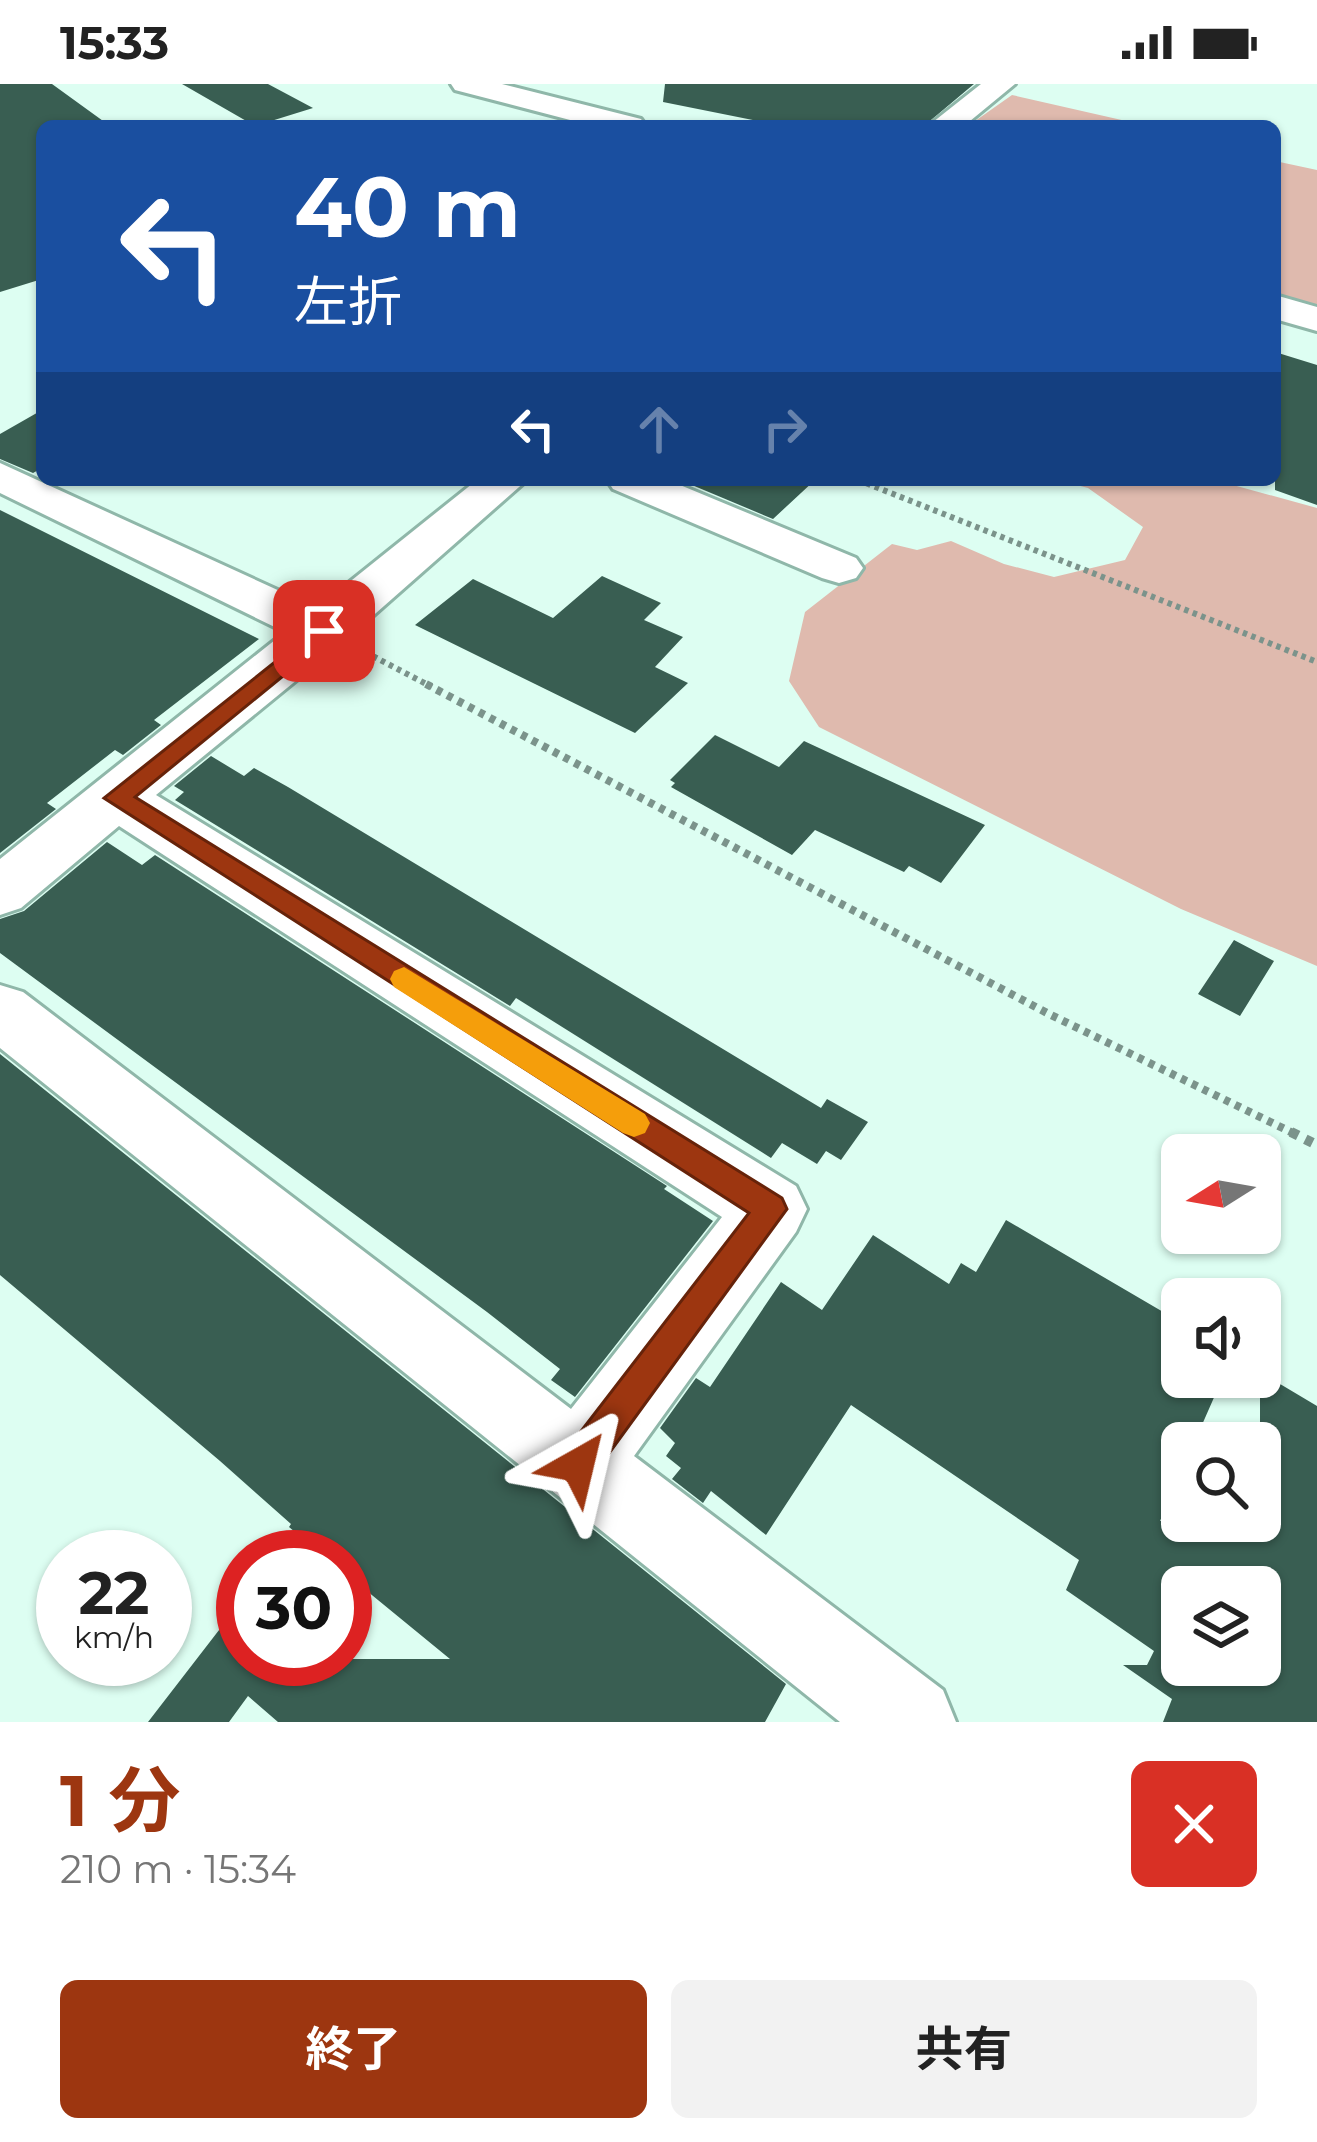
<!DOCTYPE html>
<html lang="ja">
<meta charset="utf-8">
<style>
:root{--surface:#fff;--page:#f2f2f2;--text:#222;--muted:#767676;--accent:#9d3610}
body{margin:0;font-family:Montserrat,"Noto Sans JP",sans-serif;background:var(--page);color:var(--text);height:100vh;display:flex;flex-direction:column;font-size:45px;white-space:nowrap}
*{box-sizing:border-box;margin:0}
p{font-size:39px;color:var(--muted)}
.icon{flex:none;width:66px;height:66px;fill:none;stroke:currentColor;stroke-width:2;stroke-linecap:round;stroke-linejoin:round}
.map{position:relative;height:1638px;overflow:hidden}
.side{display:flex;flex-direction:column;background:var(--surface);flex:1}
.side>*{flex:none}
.top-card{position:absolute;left:36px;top:36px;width:1245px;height:366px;border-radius:18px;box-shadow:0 3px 9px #0004;background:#1a4fa0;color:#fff;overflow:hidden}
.needle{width:78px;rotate:259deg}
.tools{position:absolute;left:1161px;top:1050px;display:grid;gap:24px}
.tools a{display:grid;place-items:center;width:120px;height:120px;border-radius:18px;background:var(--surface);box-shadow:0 3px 9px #0004;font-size:60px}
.speed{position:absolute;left:36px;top:1446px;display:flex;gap:24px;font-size:60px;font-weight:700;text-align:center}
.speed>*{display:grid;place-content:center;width:156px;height:156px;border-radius:50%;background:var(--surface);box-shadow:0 3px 9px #0004;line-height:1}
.speed small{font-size:30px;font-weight:400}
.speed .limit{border:18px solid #d22;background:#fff;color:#111}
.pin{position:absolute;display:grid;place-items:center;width:102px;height:102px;color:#fff;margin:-51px;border-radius:24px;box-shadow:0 6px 18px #0006}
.me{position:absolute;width:132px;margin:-66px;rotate:37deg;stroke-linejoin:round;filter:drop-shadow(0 0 9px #0008)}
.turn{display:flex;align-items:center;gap:42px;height:252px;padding:0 60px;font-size:54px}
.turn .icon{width:156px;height:156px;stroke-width:2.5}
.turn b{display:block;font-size:84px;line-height:102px}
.lanes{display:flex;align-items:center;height:114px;padding:0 60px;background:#0003;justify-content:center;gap:60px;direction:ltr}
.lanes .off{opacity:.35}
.round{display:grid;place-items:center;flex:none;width:126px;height:126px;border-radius:18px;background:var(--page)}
.overview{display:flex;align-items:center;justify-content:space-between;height:204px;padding:0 60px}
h1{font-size:72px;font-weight:700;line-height:90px;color:var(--accent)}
.action{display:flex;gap:24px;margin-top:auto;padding:24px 60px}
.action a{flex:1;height:138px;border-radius:18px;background:var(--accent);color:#fff;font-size:48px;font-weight:700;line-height:138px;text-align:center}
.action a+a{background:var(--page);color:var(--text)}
.status{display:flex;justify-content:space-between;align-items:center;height:84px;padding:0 60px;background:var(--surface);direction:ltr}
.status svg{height:33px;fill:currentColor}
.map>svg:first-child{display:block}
</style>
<div class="status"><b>15:33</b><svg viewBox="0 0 49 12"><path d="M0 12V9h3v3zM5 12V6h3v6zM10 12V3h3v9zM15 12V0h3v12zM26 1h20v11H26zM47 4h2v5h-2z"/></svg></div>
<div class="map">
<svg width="1317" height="1638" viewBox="0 0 1317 1638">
<rect width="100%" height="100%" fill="#ddfef2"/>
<path fill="#dfbaae" d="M1012 11 1148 42H968Z
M1275 77 1317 86V228L1275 216Z
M1058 396H1215L1317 424V882L1181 825 819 643 789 597 805 528 892 460 917 466 951 457 1004 480 1054 493 1125 476 1143 443 1088 404Z"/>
<path fill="#395e52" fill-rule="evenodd" d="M0 0H52L110 42H42V195L0 208Z
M182 0H268L313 24 255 42Z
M665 0H974L924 42H783L663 18Z
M1275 268 1317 281V421L1275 406Z
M42 326V384L33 389 0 375V350Z
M680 396H815L773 435Z
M0 426 259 555 154 636 161 641 123 671 115 666 47 719 56 725 0 769Z
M602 492 661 519 644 536 683 553 655 583 688 599 635 649 415 541 473 495 553 534Z
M715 651 779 683 804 657 985 741 941 799 909 782 904 788 815 746 792 771 671 703 675 699 670 696Z
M211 672 244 692 254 684 288 703 821 1024 827 1015 868 1038 841 1076 826 1067 817 1080 782 1059 771 1074 516 914 510 922 175 716 184 708 174 702Z
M107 758 142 781 155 771 667 1102 664 1105 713 1137 575 1313 551 1296 560 1285 487 1228 0 869V835L24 827Z
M1234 856 1274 877 1240 932 1198 910Z
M0 970 786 1600 765 1638H278L248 1612 229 1638H148L243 1515V1575H450L345 1489V1473H325L289 1443 291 1440 220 1377 0 1191Z
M1006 1136 1182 1239V1293H1223L1194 1359H1182V1387L1160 1437H1260V1288L1317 1322V1638H1163L1172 1615 1123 1581H1147L1154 1567 1066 1506 1079 1476 851 1321 766 1451 711 1407 703 1419 672 1395 681 1384 666 1372 675 1359 660 1344 696 1294 710 1303 781 1198 822 1226 873 1151 949 1200 961 1179 976 1188ZM1182 1503H1260V1581H1182Z"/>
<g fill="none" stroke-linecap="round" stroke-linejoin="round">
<defs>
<path id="minor" d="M451 0H502L641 35 646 42H593L455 6Z
M981 0H1015L964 42H928Z
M1275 211 1317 223V247L1275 235Z
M0 379 317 524 477 396H527L342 559 156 711 796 1102 807 1125 796 1148 634 1372 943 1606 956 1638H840L0 964V901L23 908 571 1325 722 1133 119 742 21 824 0 831V775L285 548 0 409Z
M607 396H668L856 474 863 484 856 494 839 499 822 494 613 405Z"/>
</defs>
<use href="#minor" stroke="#8fb7a9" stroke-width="6"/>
<path stroke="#7b938b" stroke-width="6" stroke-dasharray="4.5 4.5" stroke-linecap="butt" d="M858 396 1317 578
M365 568 432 603"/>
<path stroke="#7b938b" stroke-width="8" stroke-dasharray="6 6" stroke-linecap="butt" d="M426 600 1049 930 1297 1051"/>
<path stroke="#7b938b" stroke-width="10" stroke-dasharray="8 8" stroke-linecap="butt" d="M1291 1048 1317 1061"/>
<use href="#minor" fill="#fff" fill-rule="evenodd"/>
</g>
<path fill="#9d3610" stroke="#66230a" stroke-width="3" d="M324 539 332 541V552L135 713 782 1114 787 1125 591 1394 578 1399 565 1394 560 1381 565 1368 749 1129 104 714Z"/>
<path fill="#f59e0b" d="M404 883 645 1030 650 1039 645 1049 634 1053 623 1049 394 903 390 895 394 887Z"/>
</svg>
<div class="tools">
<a><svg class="needle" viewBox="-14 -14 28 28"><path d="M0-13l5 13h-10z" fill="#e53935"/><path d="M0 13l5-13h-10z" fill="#767676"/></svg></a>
<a><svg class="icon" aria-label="sound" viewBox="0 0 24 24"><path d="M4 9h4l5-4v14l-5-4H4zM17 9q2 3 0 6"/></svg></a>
<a><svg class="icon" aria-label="search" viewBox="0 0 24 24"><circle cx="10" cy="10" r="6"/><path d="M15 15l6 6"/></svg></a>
<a><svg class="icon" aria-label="layers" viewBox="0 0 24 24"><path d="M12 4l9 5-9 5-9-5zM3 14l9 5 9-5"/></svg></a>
</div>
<div class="speed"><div>22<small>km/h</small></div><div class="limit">30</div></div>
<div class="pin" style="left:324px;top:547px;background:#d93025"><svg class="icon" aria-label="arrive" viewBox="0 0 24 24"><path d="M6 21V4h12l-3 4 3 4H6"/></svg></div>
<svg class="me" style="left:578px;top:1381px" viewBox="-20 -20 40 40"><path d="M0-17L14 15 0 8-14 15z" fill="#9d3610" stroke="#fff" stroke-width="4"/></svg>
<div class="top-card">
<div class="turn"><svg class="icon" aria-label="left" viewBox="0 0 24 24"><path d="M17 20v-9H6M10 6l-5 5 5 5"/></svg><div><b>40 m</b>左折</div></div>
<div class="lanes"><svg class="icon" aria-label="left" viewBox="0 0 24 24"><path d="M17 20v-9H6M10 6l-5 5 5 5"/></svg><svg class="icon off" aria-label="ahead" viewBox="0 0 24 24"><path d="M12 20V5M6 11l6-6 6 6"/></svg><svg class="icon off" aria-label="right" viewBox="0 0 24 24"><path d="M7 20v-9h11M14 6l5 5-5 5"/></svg></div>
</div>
</div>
<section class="side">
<div class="overview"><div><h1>1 分</h1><p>210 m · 15:34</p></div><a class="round" style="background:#d93025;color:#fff"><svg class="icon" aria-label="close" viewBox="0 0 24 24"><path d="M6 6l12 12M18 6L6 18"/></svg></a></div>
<div class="action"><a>終了</a><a>共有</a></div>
</section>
